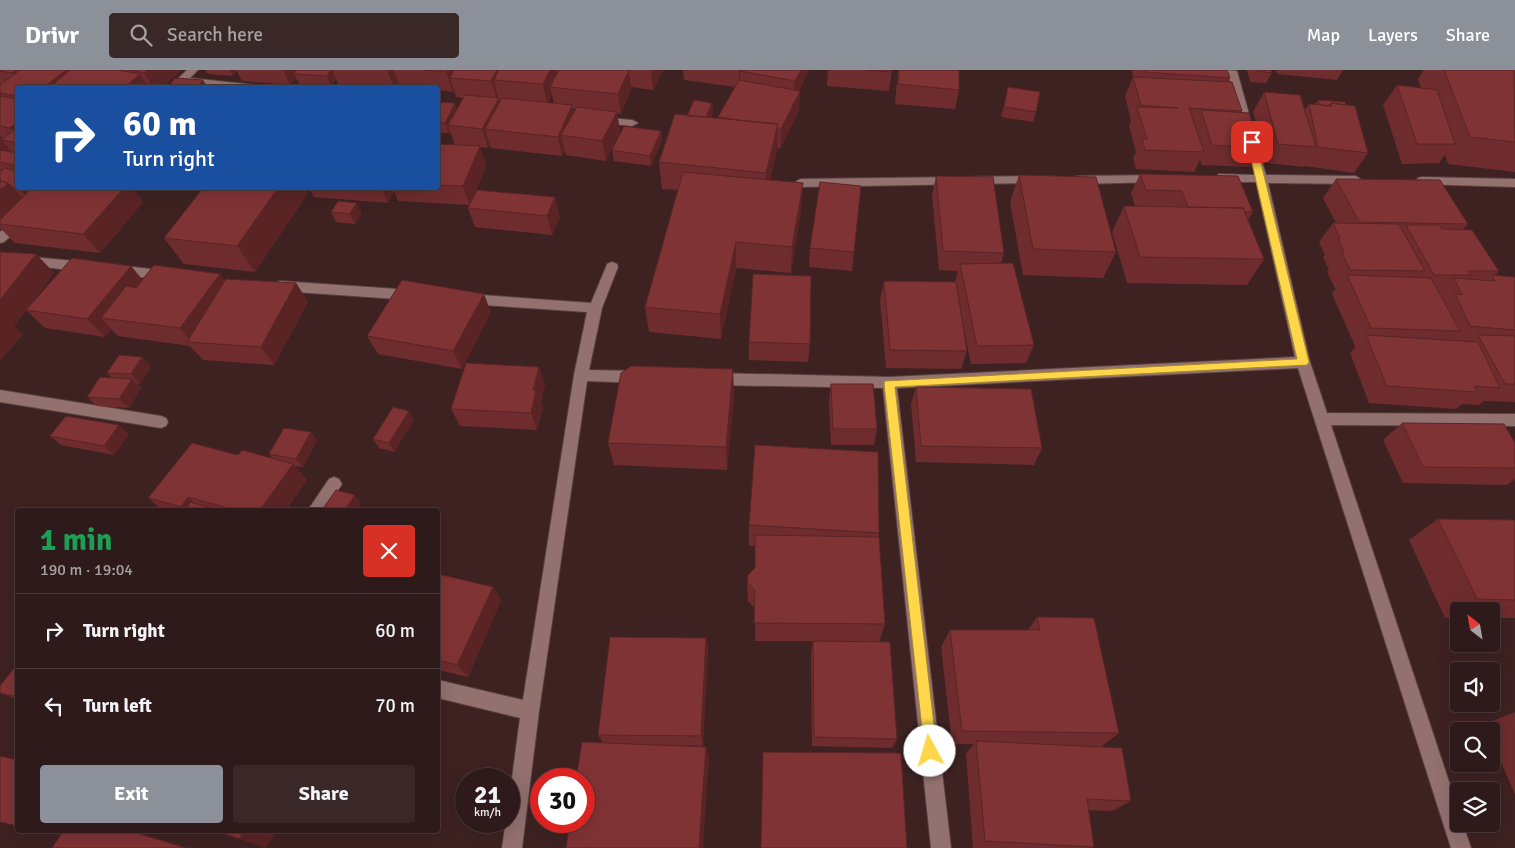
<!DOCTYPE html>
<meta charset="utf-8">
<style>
:root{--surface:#2e1a1a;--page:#3a2727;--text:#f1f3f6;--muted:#a7a1a2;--line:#493839;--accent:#8c9099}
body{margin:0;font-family:Signika,sans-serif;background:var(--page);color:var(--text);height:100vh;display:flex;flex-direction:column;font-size:19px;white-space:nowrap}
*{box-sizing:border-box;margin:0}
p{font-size:16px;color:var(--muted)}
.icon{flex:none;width:28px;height:28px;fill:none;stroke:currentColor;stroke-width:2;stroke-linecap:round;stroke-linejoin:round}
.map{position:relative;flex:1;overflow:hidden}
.panel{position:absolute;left:15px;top:438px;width:425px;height:325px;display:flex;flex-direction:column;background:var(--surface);border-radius:5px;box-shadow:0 5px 20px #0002,0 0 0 1px var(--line)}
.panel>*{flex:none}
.top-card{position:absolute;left:15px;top:15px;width:425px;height:105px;border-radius:5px;box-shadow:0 5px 20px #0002,0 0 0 1px var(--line);background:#1a4fa0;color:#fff;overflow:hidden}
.needle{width:32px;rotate:329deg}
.tools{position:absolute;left:1450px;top:532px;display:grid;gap:10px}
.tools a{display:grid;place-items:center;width:50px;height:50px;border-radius:5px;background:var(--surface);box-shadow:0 5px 20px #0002,0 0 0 1px var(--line);font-size:25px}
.speed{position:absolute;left:455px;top:698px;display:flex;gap:10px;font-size:25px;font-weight:700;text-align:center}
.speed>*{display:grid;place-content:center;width:65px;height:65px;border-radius:50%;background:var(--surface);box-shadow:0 5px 20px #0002,0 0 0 1px var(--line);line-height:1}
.speed small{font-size:12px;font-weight:400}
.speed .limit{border:8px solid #d22;background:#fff;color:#111}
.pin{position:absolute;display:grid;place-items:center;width:42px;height:42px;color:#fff;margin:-21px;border-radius:10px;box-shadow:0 2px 8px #0006}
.me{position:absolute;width:55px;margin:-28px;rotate:354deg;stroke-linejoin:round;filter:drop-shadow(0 0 4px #0008)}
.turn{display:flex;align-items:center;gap:18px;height:105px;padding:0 25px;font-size:22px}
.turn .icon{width:65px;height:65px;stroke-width:2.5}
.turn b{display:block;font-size:35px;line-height:42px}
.round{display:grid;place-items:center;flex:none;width:52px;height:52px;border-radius:5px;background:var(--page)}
.overview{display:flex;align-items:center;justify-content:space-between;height:85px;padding:0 25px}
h1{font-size:30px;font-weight:700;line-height:38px;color:#1e9e55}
.button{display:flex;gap:10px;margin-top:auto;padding:10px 25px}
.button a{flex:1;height:58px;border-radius:5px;background:var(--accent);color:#fff;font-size:20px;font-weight:700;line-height:58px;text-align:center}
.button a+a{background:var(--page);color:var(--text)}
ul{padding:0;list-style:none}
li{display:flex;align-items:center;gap:15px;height:75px;padding:0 25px;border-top:1px solid var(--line)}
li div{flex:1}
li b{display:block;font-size:19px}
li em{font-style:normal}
header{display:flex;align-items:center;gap:30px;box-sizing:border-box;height:70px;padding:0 25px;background:var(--accent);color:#fff}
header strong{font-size:24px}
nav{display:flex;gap:28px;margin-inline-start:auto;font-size:18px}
.search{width:350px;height:45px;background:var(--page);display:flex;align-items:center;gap:12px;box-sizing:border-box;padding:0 18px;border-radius:5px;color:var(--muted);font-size:19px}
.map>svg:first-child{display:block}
</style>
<header>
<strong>Drivr</strong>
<div class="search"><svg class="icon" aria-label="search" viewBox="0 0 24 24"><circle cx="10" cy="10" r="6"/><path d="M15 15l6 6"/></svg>Search here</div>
<nav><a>Map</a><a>Layers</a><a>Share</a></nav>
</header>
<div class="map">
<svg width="1515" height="778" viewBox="0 0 1515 778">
<rect width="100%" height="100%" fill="#3e2222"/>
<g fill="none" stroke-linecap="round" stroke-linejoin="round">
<defs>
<path id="minor" d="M187 0H198L190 8 256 15 261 18H218L184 14 180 18H168Z
M1227 0 1237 1 1266 105 1356 106 1362 110 1356 114 1268 113 1310 292 1327 343 1515 344V356L1331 355 1459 742V754H1463L1471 778H1451L1298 298 897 318 951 778H931L883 318 713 315 708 313 706 309 708 305 713 303 889 307 1295 287 1256 112H1219L1213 108 1219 104 1255 105Z
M598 47 632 50 638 53 632 56 594 52 592 50Z
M1159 105 1163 106 1165 109 1163 112 1077 114 1071 110 1077 106Z
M1036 106 1042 110 1040 113 800 117 794 113 800 109Z
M1422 107 1515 109V117L1418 114 1416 111 1418 108Z
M21 147 25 148 27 151 25 154 4 172 0 173V162L17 148Z
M0 184 86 192 91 194 92 197 91 200 86 202 0 192Z
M612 192 617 194 618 197 602 238 589 300 640 301 645 303 647 307 645 311 640 313 587 311 539 641 522 778H502L506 751H509V731L520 648 438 628V610L523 630 574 305 587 242 467 234 462 232 460 229 462 226 467 224 591 233 606 197 607 194Z
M116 195 168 201 173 203 174 206 173 209 168 211 111 203 110 200 111 197Z
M280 211 412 220 417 222 419 225 417 228 412 230 280 221 275 219 273 216 275 213Z
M0 320 161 346 166 348 168 352 166 356 161 358 0 332Z
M334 407 339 409 342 414 325 440H308L329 409Z"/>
</defs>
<use href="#minor" stroke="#584141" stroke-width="2"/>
<use href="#minor" fill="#92716f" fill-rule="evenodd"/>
</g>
<path fill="#6e2c2e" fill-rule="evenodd" d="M0 0H182L162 18H18V118H133L143 132 100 183 15 173 0 158Z
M205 0H663L653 20 631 17V19L621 44 617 43 620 62 606 91 566 85 565 80 562 86 491 78 490 75 488 78 480 77 486 96 473 128 560 147 552 165 475 157 468 138 469 135 398 131 394 121 388 133 314 127 309 118H438V74L455 75 450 61 449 63H438V32L457 39 464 28 456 27 454 20 453 22 438 20V18H410L400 16 399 14 396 18H372L338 14 336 9 331 16 299 14 296 8 290 15 242 11 237 1 233 6 208 4ZM552 24 554 34 548 33ZM573 38 576 39 574 43Z
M683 0H809L799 21V41L780 79 777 78V81L770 110 803 113 801 140 791 203 736 198 721 269 649 262 645 237 678 120 662 119 659 92 687 46 712 33 713 43 711 48 718 49V47L735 17 684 10Z
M828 0H892L889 21 827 16Z
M898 0H959V20L955 39 895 34Z
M1132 0H1227L1230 8 1228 11 1242 41 1241 43 1261 78 1250 97 1202 95 1200 90 1194 102 1136 99 1133 88 1136 82 1129 56 1131 51 1125 26 1133 7Z
M1247 0H1271L1272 3 1266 13 1250 12Z
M1276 0H1343L1337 10 1277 4Z
M1423 0H1515V102L1448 94 1445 85 1439 93 1402 94 1383 35 1397 15 1421 18 1418 9 1423 1Z
M1008 17 1036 42 1033 52 1001 47Z
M1264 22 1305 40 1309 34H1315L1318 30 1345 32 1368 83 1354 103 1305 96V95L1304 97 1267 93 1253 42Z
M661 61 662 71 651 96 614 91 612 80Z
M1140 104 1253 142 1248 150 1264 189 1247 215 1127 213 1112 162 1124 136H1135L1131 123Z
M1019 105 1116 182 1103 208 1023 205 1010 132Z
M936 106 1004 183 1001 193 1034 275 1026 293 971 294 959 234 967 281 961 299 886 298 880 230 884 211 955 212 958 201 939 200 932 125Z
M1336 109 1468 154 1462 160 1499 201 1495 205 1515 208V332L1484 331 1479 335 1462 334 1456 339 1369 333 1350 283 1356 276H1355L1332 224 1336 218H1335L1327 202 1329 200 1323 187 1325 185 1319 172 1333 153H1336L1323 128Z
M203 118H304L308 123 255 202 184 194 164 168Z
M331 142 362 143 355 154 336 152Z
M810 178 854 182 852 201 809 197Z
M0 182 36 184 54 203 28 238 131 196 142 210 225 211 296 213 308 232 274 295 203 290 190 276 118 266 111 259 105 267 45 258 26 240 14 256 23 264 0 291Z
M491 242 462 299 378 284 367 266Z
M749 272 810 274 808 292 749 290Z
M142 287 151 296 140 314 136 313 141 318 129 338 97 336 87 327 112 308 107 303Z
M539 297 545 314 541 332 543 338 537 360 460 356 451 339Z
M831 314 877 359 874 375H831L829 331Z
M916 317 1042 378 1034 395 916 392 911 334Z
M734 324 727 400 614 395 608 373Z
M414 350 394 382 379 378 373 369Z
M1402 353 1515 373V409L1507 415 1403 413 1383 370Z
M311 362 317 370 303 397 295 396 307 410 286 440H162L148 428 238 385 272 388 269 384Z
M129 364 114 385 61 375 50 366Z
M1438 449 1515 450V548H1491V541H1459V548H1445L1409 470Z
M749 455 879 463 878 467 885 554 879 572 841 571 897 669 892 678 812 676 811 583 813 571H755V538L748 531 747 512 755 498V476H749Z
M438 504 493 517 501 530 468 607 438 600Z
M1037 547 1119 663 1101 677 1078 676 1131 731 1112 741 1089 740 1094 777 1092 778H973L966 684 974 674H952L941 577 950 560H1028Z
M706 568 708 580 703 676 672 675 706 677 709 690 603 673 598 665Z
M18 593V630L0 623V616Z
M1515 642V725L1491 668V661H1488L1485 654Z"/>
<path fill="#5a2425" d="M16 0H52L23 18 12 3Z
M66 0H79L83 18H43Z
M147 0H182L162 18H154L144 3Z
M230 0H236L237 1 233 6Z
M283 0H301L294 4 296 8 290 15Z
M331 0H332L336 9 331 16 327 6Z
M387 0H393L399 14 396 18H394Z
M448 0H465L450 8 454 20 453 22 446 2Z
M497 0H508L494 10 498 27 497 30 491 11Z
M550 0H557L559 8 550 17 552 24 547 34 543 14Z
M629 0 631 19 621 44 618 24Z
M651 0H663L653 20Z
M739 0H746L740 1V14L739 17Z
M801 0H809L794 31 795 11Z
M140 4 149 18H124Z
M203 10 208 18H197Z
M800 21 799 41 780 79 781 59Z
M499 28 505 48 485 59 490 75 488 78 482 59Z
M455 33 458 44 448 55 450 61 449 63 445 53Z
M712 33 713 43 706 59V49Z
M572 35 576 55 561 65 565 80 562 86 558 67Z
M617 42 620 62 606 91 602 71Z
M18 51V67L10 58Z
M778 54 777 81 765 130 766 103Z
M661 61 662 71 651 96 650 86Z
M0 65 5 70H2L11 81 0 90Z
M480 76 486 96 470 136 463 116Z
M8 113 26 132 0 154V120Z
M803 113 801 140 791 203 792 177Z
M23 118H43L30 130 20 120Z
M124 118H133L143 132 100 183 83 164Z
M278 118H304L308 123 255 202 237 176Z
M381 118H392L394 121 388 133Z
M555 127 560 147 552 165 547 146Z
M357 133 362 143 355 154 350 144Z
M736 172V198L721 269 720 244Z
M36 184 54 203 14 256 23 264 0 291V230Z
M131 196 146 214 101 248 111 259 105 267 87 249Z
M220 204 233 222 192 273 180 258Z
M296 213 308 232 274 295 261 277Z
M484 224 491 242 462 299 453 281Z
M142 287 151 296 140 314 131 304Z
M539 297 545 314 541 332 543 338 537 360 531 343 533 320Z
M733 299 734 324 727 400 726 377Z
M132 309 141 318 129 338 119 329Z
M409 341 414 350 394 382 389 373Z
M119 355 129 364 114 385 104 376Z
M311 362 317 370 303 397 296 389Z
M293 394 307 410 286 440H260Z
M355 425 361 433 357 440H345Z
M188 427 202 440H184L181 437Z
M493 517 501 530 468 607 457 595Z
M706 568 708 580 703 676 701 666Z
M706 677 709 690 703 778H699Z
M35 760H56L53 764Z
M127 760H130L189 778H186Z
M245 760H277L266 778 239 769Z"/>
<path fill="#803335" stroke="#5a2425" d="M0 0H16L12 3 0 1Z
M20 0H66L43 18H18V26L0 23V15Z
M70 0H118L140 4 124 18H49Z
M129 0H147L144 3Z
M296 0H331L327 6 294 4Z
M424 0H448L446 2Z
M454 0H497L491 11 450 8Z
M499 0H550L543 14 494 10Z
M559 0H629L618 24 550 17Z
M741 0H801L795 11 740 1Z
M867 0H892L891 2Z
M899 0H959V20L898 14Z
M1144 0H1227L1230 8 1144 2Z
M1256 0H1271L1272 3 1256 1Z
M1444 0H1514L1515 72 1470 67Z
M1133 7 1232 12 1242 41 1189 38 1204 82 1145 80 1142 68 1147 69 1137 37 1178 38 1141 35Z
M175 8 203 10 197 18H167Z
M739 10 800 21 781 59 777 58 778 54 737 50 718 47Z
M1397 15 1437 20 1455 74H1417Z
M274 16 294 18H273Z
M1008 17 1040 22 1036 42 1004 37Z
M1264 22 1300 25 1316 77 1278 74Z
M465 25 499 28 482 59 448 55Z
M0 26 18 29V51L10 58 0 56Z
M502 28 572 35 558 67 485 59Z
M694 30 712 33 706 47 687 46Z
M1318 30 1345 32 1346 35 1331 33 1329 36 1320 35Z
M438 32 455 33 445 53 438 52Z
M1331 33 1355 36 1368 83 1318 77 1309 34 1332 36Z
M577 37 617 42 602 71 561 65Z
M1201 40 1249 43 1261 78 1212 75Z
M675 44 778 54 766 103 659 92Z
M18 56V73L2 70Z
M624 56 661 61 650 86 612 80Z
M438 74 480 76 463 116 438 115Z
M0 80 18 83V96L0 92Z
M4 98 18 101V118H23L20 120 13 118 8 113 0 111V100L2 101Z
M683 102 803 113 792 177 736 172 720 244 645 237Z
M1140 104 1238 106 1253 142H1245L1243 138 1188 137 1182 121 1146 120Z
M1019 105 1096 107 1116 182 1033 179Z
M936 106 993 107 1004 183 943 181Z
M1336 109 1440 110 1468 154 1359 152Z
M0 111 8 113 0 120Z
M820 112 861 116 854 182 810 178Z
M32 118H124L83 164 0 154V150Z
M203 118H278L237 176 164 168Z
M477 120 555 127 547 146 468 138Z
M338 131 357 133 350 144 331 142Z
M1124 136 1243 138 1264 189 1140 187Z
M1333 153 1399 154 1425 201 1350 200 1342 183H1344L1338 168H1340Z
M1406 155H1439L1442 159 1472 160 1499 201H1468L1471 205H1434Z
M0 182 36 184 0 230Z
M72 188 131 196 87 249 26 240Z
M1013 193 1034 275 977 276 960 194Z
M154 195 220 204 180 258 101 248 126 216 136 218Z
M753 204 811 206 810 274 749 272Z
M1347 205 1431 208 1460 261 1371 258Z
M1492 205 1514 207 1515 208V260L1470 256 1455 224 1462 225 1454 208 1495 211Z
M226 209 296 213 261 277 187 272Z
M402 210 484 224 453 281 367 266Z
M884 211 956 212 967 281 890 280Z
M1366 265 1478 272 1500 318 1474 316 1477 322 1387 316Z
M1478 265 1515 266V314H1505Z
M119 285 142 287 131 304 107 303Z
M466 293 539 297 533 320 536 321 531 343 451 339Z
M631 296 733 299 726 377 608 373 621 303Z
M100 307 132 309 119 329 87 327Z
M831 314H873L877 359H833Z
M916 317 1031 319 1042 378 921 376Z
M393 337 409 341 389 373 373 369Z
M66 346 119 355 104 376 50 366Z
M1402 353 1504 354 1515 373V398L1423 397Z
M284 358 311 362 296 389 269 384Z
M192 373 238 385 242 380 293 394 260 440H235L188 427 181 437 148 428Z
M755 375 878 382 879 463 749 455Z
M336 420 355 425 345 440H322Z
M190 432 219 440H185Z
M135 438 143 440H134Z
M1438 449 1515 450V530L1477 529Z
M755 465 879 467 885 554 754 553 755 520 747 512 748 505 755 498Z
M438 504 493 517 457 595 438 590Z
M1037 547 1094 548 1119 663 962 661 950 560H1040Z
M610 567 706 568 701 666 598 665Z
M813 571 890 572 897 669 814 667Z
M18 593V627L0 623V616Z
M976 671 1122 678 1131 731 1087 729 1094 777 985 771Z
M582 672 706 677 699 778H566L570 751H584V709H576Z
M763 682 901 683 907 778H761Z
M0 686 18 690V756L0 752Z
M64 760H127L186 778H52Z
M214 760H245L239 769Z"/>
<path fill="#ffd54a" stroke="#a68a30" d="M1252 69 1256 72 1309 292 1307 295 895 317 937 681 935 686 930 688 925 686 884 314 885 311 1297 289 1247 72Z"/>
</svg>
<div class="tools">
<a><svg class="needle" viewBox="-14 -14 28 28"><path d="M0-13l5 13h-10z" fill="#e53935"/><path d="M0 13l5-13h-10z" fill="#a7a1a2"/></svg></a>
<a><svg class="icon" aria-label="sound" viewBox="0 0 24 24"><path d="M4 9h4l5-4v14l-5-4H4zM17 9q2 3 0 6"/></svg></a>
<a><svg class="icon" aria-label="search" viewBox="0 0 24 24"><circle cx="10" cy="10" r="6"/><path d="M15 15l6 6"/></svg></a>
<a><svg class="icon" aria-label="layers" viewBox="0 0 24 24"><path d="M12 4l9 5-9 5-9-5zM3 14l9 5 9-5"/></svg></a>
</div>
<div class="speed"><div>21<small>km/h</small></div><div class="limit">30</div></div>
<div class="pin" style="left:1252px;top:72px;background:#d93025"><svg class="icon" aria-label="arrive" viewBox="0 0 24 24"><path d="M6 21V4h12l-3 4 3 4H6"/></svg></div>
<svg class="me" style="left:930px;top:681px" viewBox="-20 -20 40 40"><circle r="19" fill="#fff"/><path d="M0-13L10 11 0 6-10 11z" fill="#ffd54a"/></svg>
<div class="top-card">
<div class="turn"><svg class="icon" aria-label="right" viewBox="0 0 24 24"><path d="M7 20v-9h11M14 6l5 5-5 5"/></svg><div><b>60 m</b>Turn right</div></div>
</div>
<section class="panel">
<div class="overview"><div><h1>1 min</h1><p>190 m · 19:04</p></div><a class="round" style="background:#d93025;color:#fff"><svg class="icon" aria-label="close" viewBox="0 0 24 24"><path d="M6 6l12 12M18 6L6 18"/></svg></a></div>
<ul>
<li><svg class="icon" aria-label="right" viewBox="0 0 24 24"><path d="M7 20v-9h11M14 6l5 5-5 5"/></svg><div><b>Turn right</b></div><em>60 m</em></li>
<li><svg class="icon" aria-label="left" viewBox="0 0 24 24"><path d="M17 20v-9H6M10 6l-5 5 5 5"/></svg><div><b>Turn left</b></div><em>70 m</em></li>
</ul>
<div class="button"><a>Exit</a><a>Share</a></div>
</section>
</div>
